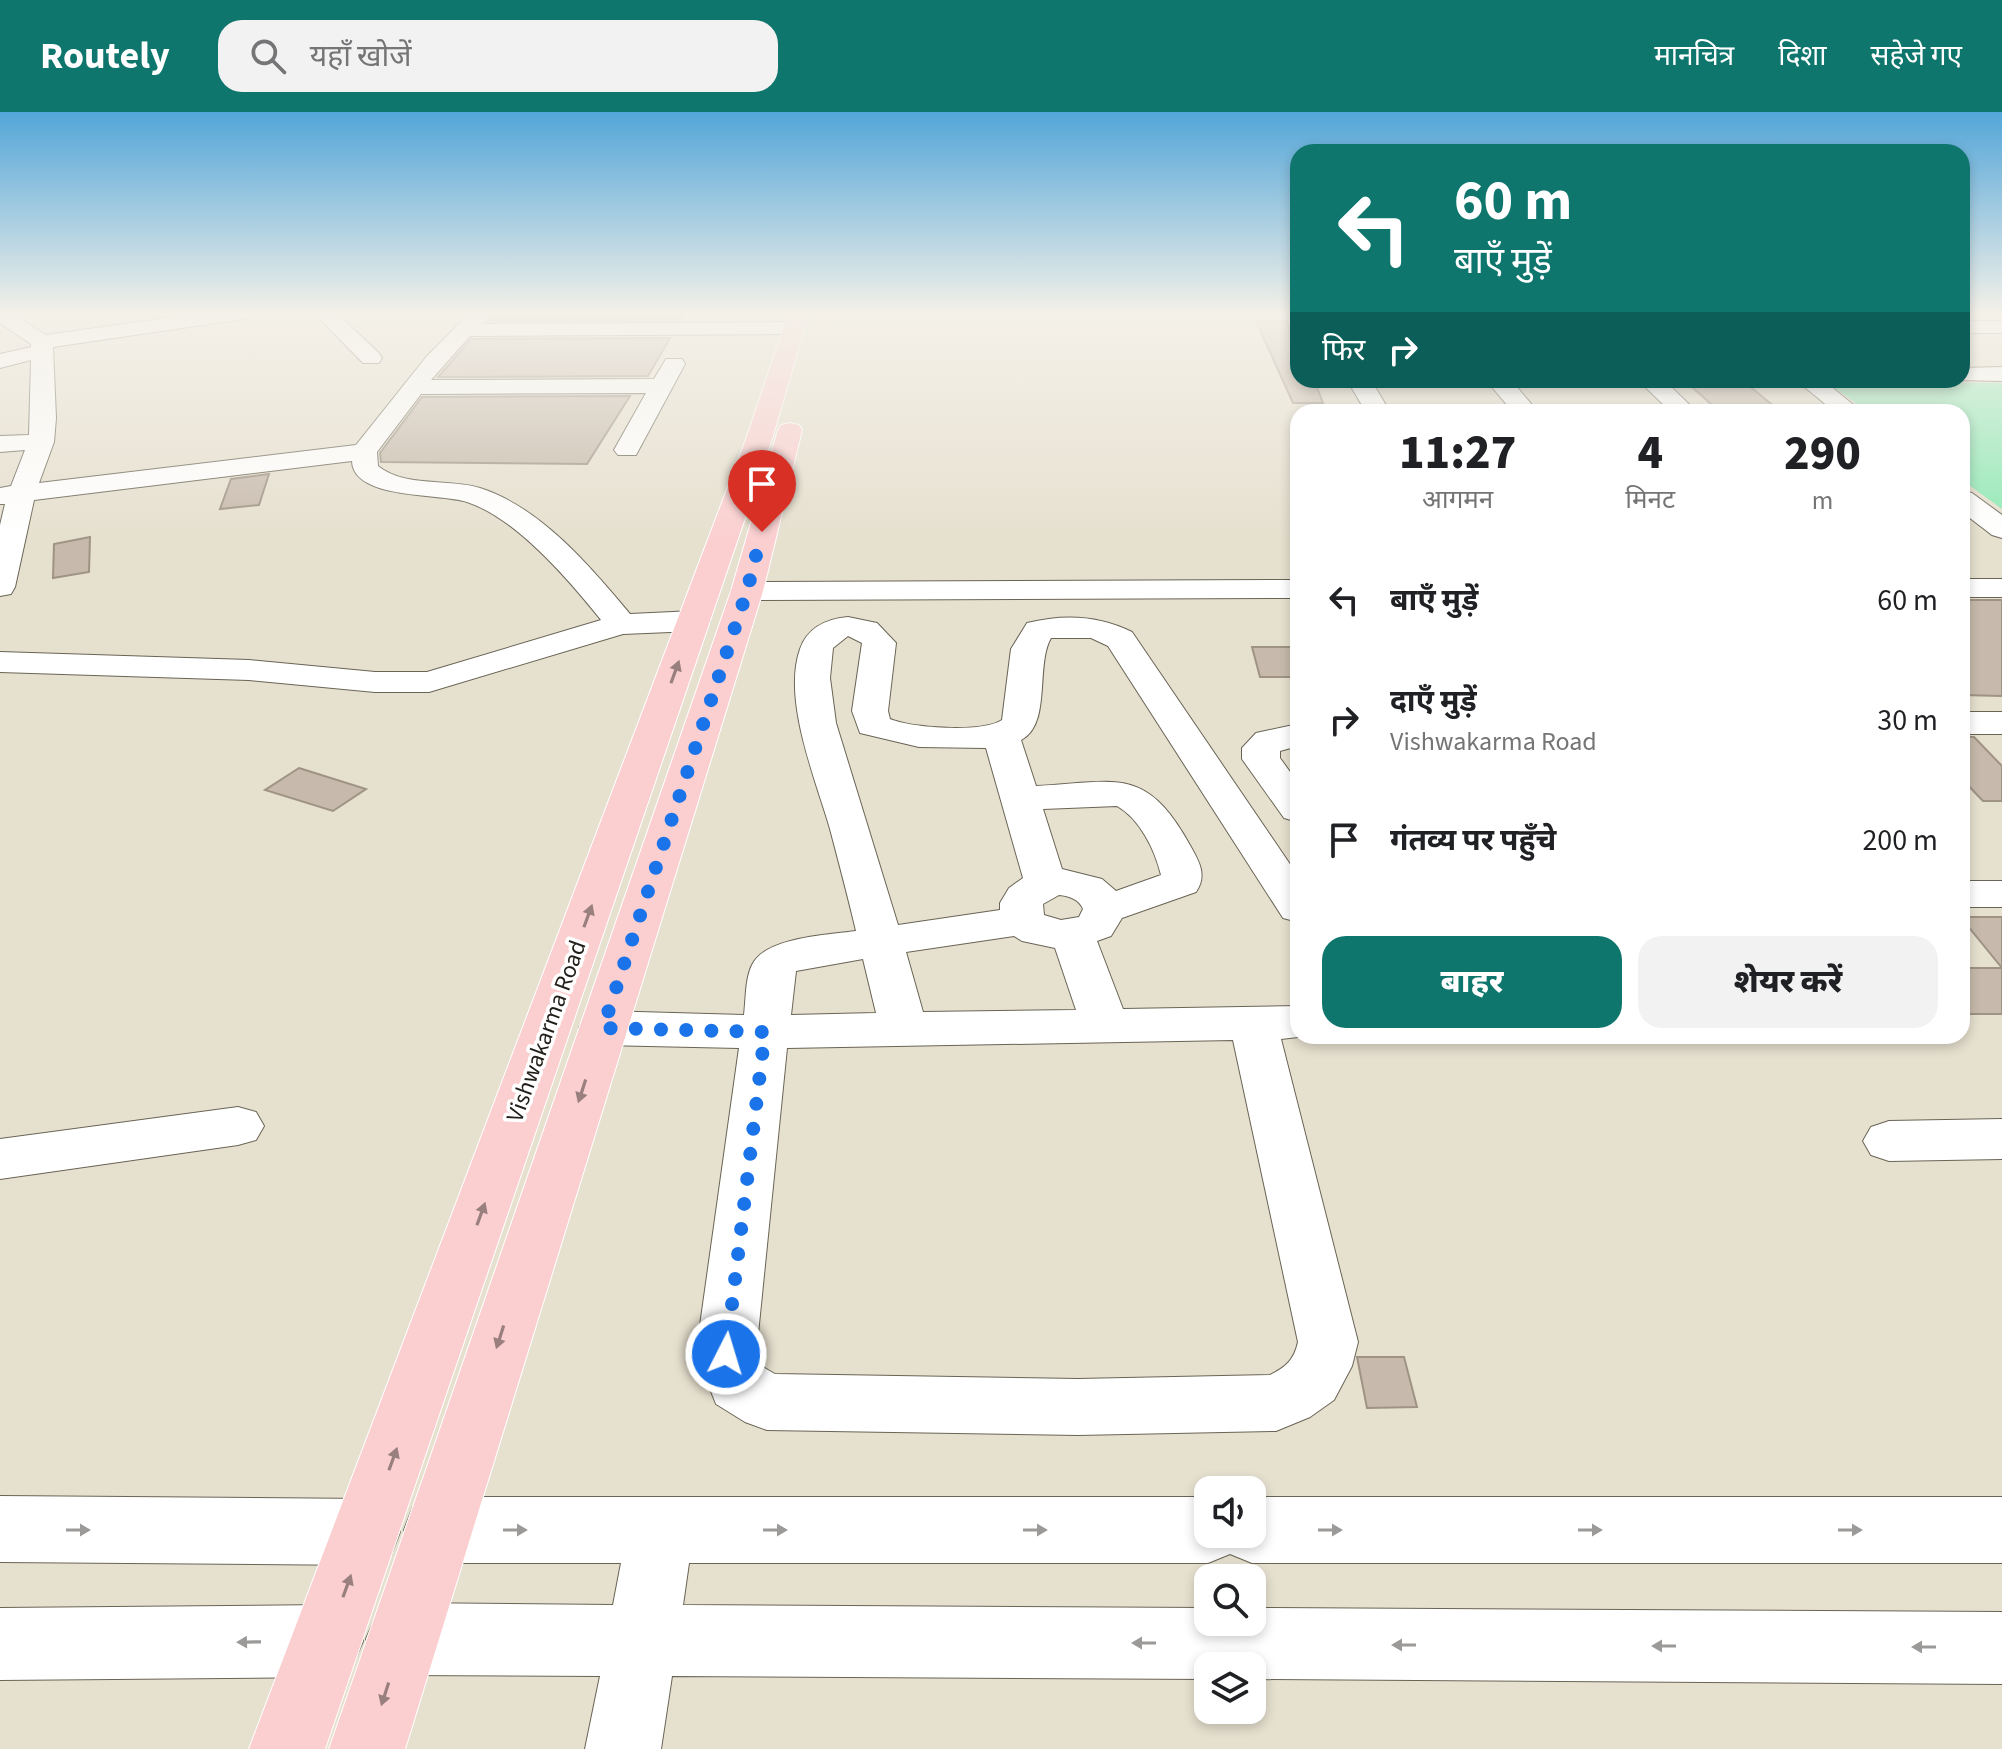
<!DOCTYPE html>
<html lang="hi">
<meta charset="utf-8">
<style>
:root{--surface:#fff;--page:#f2f2f2;--text:#202124;--muted:#757577;--accent:#0f766e}
body{margin:0;font-family:"Source Sans 3","Noto Sans Devanagari",sans-serif;background:var(--page);color:var(--text);height:100vh;display:flex;flex-direction:column;font-size:30px;white-space:nowrap}
*{box-sizing:border-box;margin:0}
p{font-size:26px;color:var(--muted)}
.icon{flex:none;width:44px;height:44px;fill:none;stroke:currentColor;stroke-width:2;stroke-linecap:round;stroke-linejoin:round}
.map{position:relative;flex:1;overflow:hidden}
.panel{position:absolute;left:1290px;top:292px;width:680px;height:640px;display:flex;flex-direction:column;background:var(--surface);border-radius:24px;box-shadow:0 4px 12px #0003}
.panel>*{flex:none}
.top-card{position:absolute;left:1290px;top:32px;width:680px;height:244px;border-radius:24px;box-shadow:0 4px 12px #0003;background:#0f766e;color:#fff;overflow:hidden}
.controls{position:absolute;left:1194px;top:1364px;display:grid;gap:16px}
.controls a{display:grid;place-items:center;width:72px;height:72px;border-radius:16px;background:var(--surface);box-shadow:0 4px 12px #0003;font-size:40px}
.pin{position:absolute;display:grid;place-items:center;width:68px;height:68px;color:#fff;margin:-82px -34px;border-radius:50% 50% 50% 0;rotate:-45deg;box-shadow:0 0 8px #0007}
.pin .icon{rotate:45deg}
.me{position:absolute;width:88px;margin:-44px;rotate:5deg;stroke-linejoin:round;filter:drop-shadow(0 0 6px #0008)}
.turn{display:flex;align-items:center;gap:28px;height:168px;padding:0 32px;font-size:36px}
.turn .icon{width:104px;height:104px;stroke-width:2.5}
.turn b{display:block;font-size:56px;line-height:68px}
.then{display:flex;align-items:center;height:76px;padding:0 32px;background:#0003;gap:16px;font-size:30px}
.eta{display:flex;justify-content:space-evenly;align-items:center;height:136px;text-align:center}
.eta b{font-size:48px;font-weight:800;line-height:56px}
.primary-button{display:flex;gap:16px;margin-top:auto;padding:16px 32px}
.primary-button a{flex:1;height:92px;border-radius:24px;background:var(--accent);color:#fff;font-size:32px;font-weight:800;line-height:92px;text-align:center}
.primary-button a+a{background:var(--page);color:var(--text)}
ul{padding:0;list-style:none}
li{display:flex;align-items:center;gap:24px;height:120px;padding:0 32px}
li div{flex:1}
li b{display:block;font-size:30px}
li em{font-style:normal}
header{display:flex;align-items:center;gap:48px;box-sizing:border-box;height:112px;padding:0 40px;background:var(--accent);color:#fff}
header strong{font-size:38px}
nav{display:flex;gap:44px;margin-inline-start:auto;font-size:28px}
.search{width:560px;height:72px;background:var(--page);display:flex;align-items:center;gap:20px;box-sizing:border-box;padding:0 28px;border-radius:24px;color:var(--muted);font-size:30px}
.map>svg:first-child{display:block}
</style>
<header>
<strong>Routely</strong>
<div class="search"><svg class="icon" aria-label="search" viewBox="0 0 24 24"><circle cx="10" cy="10" r="6"/><path d="M15 15l6 6"/></svg>यहाँ खोजें</div>
<nav><a>मानचित्र</a><a>दिशा</a><a>सहेजे गए</a></nav>
</header>
<div class="map">
<svg width="2002" height="1637" viewBox="0 0 2002 1637">
<rect width="100%" height="100%" fill="#e6e0cf"/>
<path fill="#8fe9b6" d="M1828 271H2002V397L1962 368V300H1868Z"/>
<path fill="#c7baac" stroke="#9f9386" stroke-width="2" d="M497 200H686L681 208 489 209Z
M1256 209H1286L1298 236V268H1314L1323 291H1293Z
M670 226 648 264 438 265 471 227Z
M1684 268H1742L1781 300H1720Z
M630 284 587 352 381 350 380 341 422 285Z
M269 362 259 393 220 397 231 367Z
M90 425 89 460 53 466 54 432Z
M1962 488H2002V584L1962 583Z
M1252 535H1298V565H1260Z
M1962 625H1974L2002 654V689H1983L1962 667Z
M299 656 366 677 333 699 265 678Z
M1962 805H2002V856L1962 807Z
M1962 856H2002V902H1962Z
M1357 1245H1404L1417 1295 1367 1296Z"/>
<g fill="none" stroke-linecap="round" stroke-linejoin="round">
<defs>
<path id="minor" d="M0 200H10L46 223 209 200H260L250 206 53 235 56 306 54 330 39 371 356 333 427 244 471 200H493L483 212 793 210 804 216 793 222 470 224 431 268 654 267 666 247H682L685 252 636 343H618L614 338 646 281 421 282 377 340 378 354C405 376 448 366 480 376 540 395 591 455 630 502L694 499 705 502 710 509 705 516 694 519 623 522 429 580H375L249 568 0 560V540L249 548 375 560H427L601 508C569 468 516 406 467 390 441 381 353 388 352 349L34 388 15 475 11 482 0 484V413L5 392H0V376L11 374 25 338 0 340V324L29 323 31 248 0 256V242L31 235V232L0 211Z
M313 200H335L379 241 382 246 379 251H363Z
M1962 209H2002V221H1962Z
M2002 255V269L1955 268H1962V256Z
M1347 268H1371L1390 300H1366Z
M1486 268H1511L1538 300H1513Z
M1638 268H1664L1697 300H1671Z
M1796 268H1823L1862 300H1835Z
M1962 379 1972 381 2002 403V426L1992 423 1962 400Z
M1962 467H2002V485H1962Z
M1298 468V486L747 488 736 486 731 479 736 472 747 470Z
M848 505 877 511 896 531 888 599 890 607C912 616 982 621 1002 608L1011 537 1027 511C1063 502 1098 503 1132 520L1298 764V810L1283 806 1108 534 1091 526H1051C1035 554 1052 612 1021 628L1036 674C1118 670 1146 653 1191 735 1200 751 1207 764 1196 780L1122 806 1111 824 1097 829 1123 897 1298 894V924H1307L1281 927 1358 1230 1352 1254 1334 1288 1310 1305 1276 1319 1078 1323 767 1318 745 1310 716 1292 696 1242 739 936 603 933 586 928 579 916 586 904 603 899 744 903C746 887 745 867 752 853 765 825 828 823 856 819 848 785 839 751 830 717 816 668 782 588 800 537 808 515 826 507 848 505ZM848 524 862 531 852 599 860 621 919 635 986 636 1023 766 1009 776 1000 791V798L898 813 836 611 830 566 833 536ZM1117 694C1140 707 1155 738 1161 763L1116 779 1102 767 1062 757 1043 697ZM1059 783C1069 784 1079 787 1083 797L1079 805 1061 808 1044 803 1043 792ZM1014 824 1022 829 1055 836 1076 898 923 900 906 840ZM863 847 876 901 791 903 796 859ZM1233 928 1298 1230C1294 1248 1286 1255 1270 1263L1078 1267 775 1262 761 1254 756 1242 787 936Z
M1962 600H2002V622H1962Z
M1298 612V634L1280 639V646L1298 671V710L1284 706 1242 647V636L1256 621Z
M1962 769H2002V795H1962Z
M238 995 256 1000 264 1014 256 1028 238 1033 0 1067V1027Z
M2002 1007V1047L1889 1049 1871 1043 1863 1029 1871 1015 1889 1009Z
M0 1384 367 1387 391 1397 400 1420 391 1443 367 1453 0 1450Z
M437 1385H1208V1422H1252V1385H2002V1451H1252L1230 1442 1208 1451H689L683 1493 1208 1496V1510H1252V1496L2002 1500V1572L1252 1567V1554H1208V1567L672 1564 661 1637H585L600 1564 402 1563 377 1552 366 1527 377 1502 402 1491 613 1493 621 1451H437L413 1441 404 1418 413 1395Z
M327 1493 352 1504 363 1529 352 1554 327 1565 0 1568V1496Z"/>
<path id="major" d="M789 200H809L772 327 325 1637H249L746 327Z
M822 200H849L846 204 825 212 815 206Z
M790 311 799 313 802 318 763 479 405 1637H329L731 479 778 318 781 313Z"/>
</defs>
<use href="#minor" stroke="#696455" stroke-width="2"/>
<use href="#major" stroke="#fff" stroke-width="2"/>
<use href="#minor" fill="#fff" fill-rule="evenodd"/>
<use href="#major" fill="#fbcfd0" fill-rule="evenodd"/>
</g>
<defs><path id="oneway-solid" d="M-6-.8H1V-3.2L6.5 0L1 3.2V.8H-6Z" transform="scale(2)"/></defs>
<g fill="#99807e">
<use href="#oneway-solid" transform="translate(675 560) rotate(-70)"/>
<use href="#oneway-solid" transform="translate(588 804) rotate(-70)"/>
<use href="#oneway-solid" transform="translate(582 979) rotate(108)"/>
<use href="#oneway-solid" transform="translate(481 1102) rotate(-70)"/>
<use href="#oneway-solid" transform="translate(500 1225) rotate(108)"/>
<use href="#oneway-solid" transform="translate(393 1347) rotate(-70)"/>
<use href="#oneway-solid" transform="translate(347 1474) rotate(-70)"/>
<use href="#oneway-solid" transform="translate(385 1582) rotate(108)"/>
</g>
<g fill="#9b9a98">
<use href="#oneway-solid" transform="translate(78 1418)"/>
<use href="#oneway-solid" transform="translate(515 1418)"/>
<use href="#oneway-solid" transform="translate(775 1418)"/>
<use href="#oneway-solid" transform="translate(1035 1418)"/>
<use href="#oneway-solid" transform="translate(1330 1418)"/>
<use href="#oneway-solid" transform="translate(1590 1418)"/>
<use href="#oneway-solid" transform="translate(1850 1418)"/>
<use href="#oneway-solid" transform="translate(249 1530) rotate(179)"/>
<use href="#oneway-solid" transform="translate(1144 1531) rotate(-180)"/>
<use href="#oneway-solid" transform="translate(1404 1533) rotate(-180)"/>
<use href="#oneway-solid" transform="translate(1664 1534) rotate(-180)"/>
<use href="#oneway-solid" transform="translate(1924 1535) rotate(-180)"/>
</g>
<linearGradient id="sky" x2="0" y2="1"><stop stop-color="#53a6d8"/><stop offset="0.47" stop-color="#f4f1e9"/><stop offset="1" stop-color="#f4f1e9" stop-opacity="0"/></linearGradient>
<rect width="2002" height="429" fill="url(#sky)"/>
<g fill="none" stroke-linecap="round" stroke-linejoin="round">
<path stroke="#1a73e8" stroke-width="14" stroke-dasharray="0 25.2" d="M726 1242 765 920 603 916 747 479 762 420"/>
</g>
<g text-anchor="middle" stroke-width="7" stroke-linejoin="round" paint-order="stroke">
<g font-size="24" fill="#211f19" stroke="#fff">
<text transform="translate(546 919) rotate(-70)" y="8">Vishwakarma Road</text>
</g>
</g>
</svg>
<div class="controls">
<a><svg class="icon" aria-label="sound" viewBox="0 0 24 24"><path d="M4 9h4l5-4v14l-5-4H4zM17 9q2 3 0 6"/></svg></a>
<a><svg class="icon" aria-label="search" viewBox="0 0 24 24"><circle cx="10" cy="10" r="6"/><path d="M15 15l6 6"/></svg></a>
<a><svg class="icon" aria-label="layers" viewBox="0 0 24 24"><path d="M12 4l9 5-9 5-9-5zM3 14l9 5 9-5"/></svg></a>
</div>
<div class="pin" style="left:762px;top:420px;background:#d93025"><svg class="icon" aria-label="arrive" viewBox="0 0 24 24"><path d="M6 21V4h12l-3 4 3 4H6"/></svg></div>
<svg class="me" style="left:726px;top:1242px" viewBox="-20 -20 40 40"><circle r="17" fill="#1a73e8" stroke="#fff" stroke-width="3"/><path d="M0-11L8 9 0 5-8 9z" fill="#fff"/></svg>
<div class="top-card">
<div class="turn"><svg class="icon" aria-label="left" viewBox="0 0 24 24"><path d="M17 20v-9H6M10 6l-5 5 5 5"/></svg><div><b>60 m</b>बाएँ मुड़ें</div></div>
<div class="then">फिर<svg class="icon" aria-label="right" viewBox="0 0 24 24"><path d="M7 20v-9h11M14 6l5 5-5 5"/></svg></div>
</div>
<section class="panel">
<div class="eta">
<div><b>11:27</b><p>आगमन</p></div>
<div><b>4</b><p>मिनट</p></div>
<div><b>290</b><p>m</p></div>
</div>
<ul>
<li><svg class="icon" aria-label="left" viewBox="0 0 24 24"><path d="M17 20v-9H6M10 6l-5 5 5 5"/></svg><div><b>बाएँ मुड़ें</b></div><em>60 m</em></li>
<li><svg class="icon" aria-label="right" viewBox="0 0 24 24"><path d="M7 20v-9h11M14 6l5 5-5 5"/></svg><div><b>दाएँ मुड़ें</b><p>Vishwakarma Road</p></div><em>30 m</em></li>
<li><svg class="icon" aria-label="arrive" viewBox="0 0 24 24"><path d="M6 21V4h12l-3 4 3 4H6"/></svg><div><b>गंतव्य पर पहुँचे</b></div><em>200 m</em></li>
</ul>
<div class="primary-button"><a>बाहर</a><a>शेयर करें</a></div>
</section>
</div>
